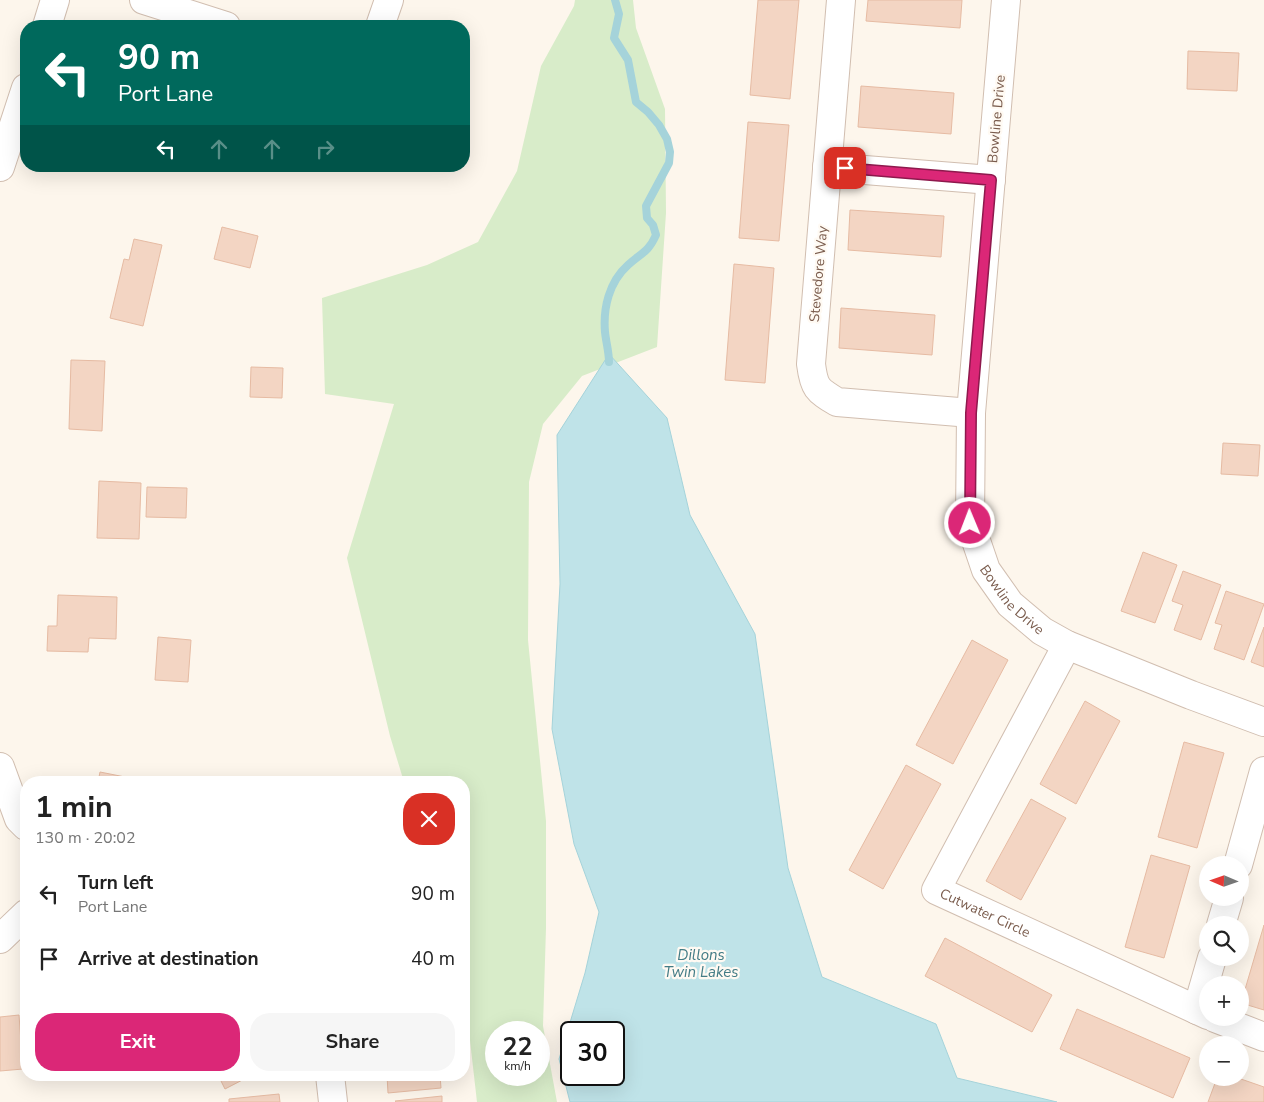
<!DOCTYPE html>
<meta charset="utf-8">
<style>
:root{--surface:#fff;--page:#f6f6f6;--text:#222;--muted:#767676;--accent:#db2777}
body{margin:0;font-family:"Nunito Sans",sans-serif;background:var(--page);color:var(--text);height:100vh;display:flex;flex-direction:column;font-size:19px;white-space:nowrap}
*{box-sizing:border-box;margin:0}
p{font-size:16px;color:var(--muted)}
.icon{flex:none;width:28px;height:28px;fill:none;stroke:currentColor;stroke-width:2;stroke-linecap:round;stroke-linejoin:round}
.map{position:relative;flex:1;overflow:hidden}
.details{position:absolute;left:20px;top:776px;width:450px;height:305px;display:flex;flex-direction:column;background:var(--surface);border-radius:20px;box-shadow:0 5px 20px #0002}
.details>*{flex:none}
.guide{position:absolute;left:20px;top:20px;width:450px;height:152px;border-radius:20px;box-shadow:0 5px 20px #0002;background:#00695c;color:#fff;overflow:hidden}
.needle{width:32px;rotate:272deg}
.controls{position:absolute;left:1199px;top:856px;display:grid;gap:10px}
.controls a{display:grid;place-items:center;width:50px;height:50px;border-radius:50%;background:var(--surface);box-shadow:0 5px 20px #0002;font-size:25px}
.speed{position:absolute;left:485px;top:1021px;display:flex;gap:10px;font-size:25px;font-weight:700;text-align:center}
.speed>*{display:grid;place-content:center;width:65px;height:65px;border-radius:50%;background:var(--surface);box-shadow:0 5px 20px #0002;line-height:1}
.speed small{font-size:12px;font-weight:400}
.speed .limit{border:2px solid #111;border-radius:8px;background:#fff;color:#111}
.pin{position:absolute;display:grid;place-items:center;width:42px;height:42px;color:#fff;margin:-21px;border-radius:10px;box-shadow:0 2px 8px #0006}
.me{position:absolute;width:55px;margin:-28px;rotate:359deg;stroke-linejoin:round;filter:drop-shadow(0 0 4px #0008)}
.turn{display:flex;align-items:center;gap:18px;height:105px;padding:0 15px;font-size:22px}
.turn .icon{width:65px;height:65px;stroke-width:2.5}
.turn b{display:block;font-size:35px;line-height:42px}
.lanes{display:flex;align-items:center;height:48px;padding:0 15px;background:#0003;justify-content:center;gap:25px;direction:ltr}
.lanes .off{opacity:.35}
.round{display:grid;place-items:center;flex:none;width:52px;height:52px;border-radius:20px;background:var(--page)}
.headline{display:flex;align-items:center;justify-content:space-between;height:85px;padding:0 15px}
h1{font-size:30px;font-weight:700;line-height:38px}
.action{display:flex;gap:10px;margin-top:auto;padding:10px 15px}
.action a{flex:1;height:58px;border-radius:20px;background:var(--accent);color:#fff;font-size:20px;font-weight:700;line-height:58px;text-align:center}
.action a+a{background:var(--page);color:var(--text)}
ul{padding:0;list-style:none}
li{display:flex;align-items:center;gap:15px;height:65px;padding:0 15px}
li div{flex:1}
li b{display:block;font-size:19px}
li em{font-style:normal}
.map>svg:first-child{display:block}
</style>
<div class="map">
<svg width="1264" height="1102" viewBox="0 0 1264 1102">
<rect width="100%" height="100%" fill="#fdf6ec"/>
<path fill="#d8ecc9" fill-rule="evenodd" d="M575 0H633L636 28 665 109 666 213 657 347 582 376 543 424 529 482 528 640 546 821V928L543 1026 557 1102H477L464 988V782H404L390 736 347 558 394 404 325 394 322 298 427 265 478 242 517 171 541 66 574 6ZM496 1032H539V1075H496Z"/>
<path fill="#bfe3e8" stroke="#a5d3da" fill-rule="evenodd" d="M609 354 667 418 690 515 755 634 788 868 822 977 936 1024 957 1078 1057 1102H570L559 1059 585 973 599 912 574 844 552 729 560 584 557 435ZM614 1032V1075H571V1032Z"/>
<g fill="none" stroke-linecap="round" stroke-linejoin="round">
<path stroke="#a5d3da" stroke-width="8" d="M609 362C609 352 606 342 605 332 603 308 609 282 628 265 641 253 648 253 656 235L653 225 647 218 646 206 669 163 670 152 667 139 659 125 648 112 636 102 628 60 614 38 619 14 615 0"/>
</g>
<path fill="#f3d5c3" stroke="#e6bba3" d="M758 0H799L790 99 750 95Z
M868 0H962L960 28 866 21Z
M1188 51 1239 53 1237 91 1187 89Z
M861 86 954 93 951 134 858 127Z
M748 122 789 125 779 241 739 238Z
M850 210 944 216 941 257 848 250Z
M222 227 258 236 250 268 214 259Z
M134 239 162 245 143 326 110 318 124 259 129 260Z
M734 264 774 268 765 383 725 380Z
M841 308 935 315 932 355 839 348Z
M71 360 105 361 102 431 69 429Z
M251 367 283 368 282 398 250 397Z
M1223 443 1260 445 1258 476 1221 474Z
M99 481 141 483 139 539 97 538Z
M147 487 187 488 186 518 146 517Z
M1143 552 1177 565 1155 623 1121 611Z
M1183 571 1221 585 1201 640 1174 630 1183 605 1172 601Z
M1226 591 1264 604 1244 660 1214 649 1222 625 1215 623Z
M58 595 117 597 116 639 89 638 88 652 47 651 48 626H57Z
M1264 627V667L1251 662Z
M158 637 191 640 188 682 155 680Z
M972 640 1008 660 953 764 916 745Z
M1085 701 1120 721 1076 804 1040 784Z
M1184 742 1224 753 1197 848 1158 837Z
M906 765 941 784 883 889 849 870Z
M100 772 135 779 134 782H98Z
M1031 799 1066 818 1021 900 986 881Z
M1151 855 1190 866 1164 958 1125 947Z
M1264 925V1010L1241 1003Z
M945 938 1052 995 1032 1032 925 976Z
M1077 1009 1190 1058 1173 1098 1060 1049Z
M19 1015 23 1069 0 1071V1017Z
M218 1075H252L225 1089Z
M387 1075H440L441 1088 388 1093Z
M1217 1078H1238L1264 1087V1102H1208Z
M279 1094 280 1102H229V1099Z
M442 1096V1102H396L395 1101Z"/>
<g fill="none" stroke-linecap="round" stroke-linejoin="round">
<defs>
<g id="street">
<path d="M144 0 226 26"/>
<path d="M841 0 811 364C814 388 817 390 837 402L971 413"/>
<path id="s1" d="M1006 0 971 413 970 523 986 570 1010 604 1042 631 1067 645 1191 695 1264 722"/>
<path d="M47 26 55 0"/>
<path d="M380 26 389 0"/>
<path d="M0 167 26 88"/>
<path d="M827 167 991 180"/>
<path id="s2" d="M1067 645 936 890 1208 1015"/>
<path d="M0 767 19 819 26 826"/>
<path d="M1238 865 1264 771"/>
<path d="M1221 925 1229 898"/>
<path d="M0 939 26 914"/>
<path d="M1197 1010 1212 958"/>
<path d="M1215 1018 1264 1037"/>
<path d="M330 1075 333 1102"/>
</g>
</defs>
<use href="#street" stroke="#d1beb0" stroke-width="30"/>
<use href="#street" stroke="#fff" stroke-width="28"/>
</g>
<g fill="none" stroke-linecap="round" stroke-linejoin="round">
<defs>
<path id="route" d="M845 168 991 180 971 413 970 523"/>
</defs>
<use href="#route" stroke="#8e194d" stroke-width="12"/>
<use href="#route" stroke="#db2777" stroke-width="9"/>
</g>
<g text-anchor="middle" stroke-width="4.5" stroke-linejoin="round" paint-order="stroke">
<g font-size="14" fill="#7a5c4d" stroke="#fffaf3">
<text transform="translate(996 119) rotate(-85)" y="5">Bowline Drive</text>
<text transform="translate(818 274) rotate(-85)" y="5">Stevedore Way</text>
<text dy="5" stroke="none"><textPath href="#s1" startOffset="614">Bowline Drive</textPath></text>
<text dy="5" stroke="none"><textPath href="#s2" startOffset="332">Cutwater Circle</textPath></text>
</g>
<g font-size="15" font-style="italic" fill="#437c86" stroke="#fffaf3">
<text x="701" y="960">Dillons<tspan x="701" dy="17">Twin Lakes</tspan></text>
</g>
</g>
</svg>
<div class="controls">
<a><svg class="needle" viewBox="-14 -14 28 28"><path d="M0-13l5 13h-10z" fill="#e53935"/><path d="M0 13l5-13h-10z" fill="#767676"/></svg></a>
<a><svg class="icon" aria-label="search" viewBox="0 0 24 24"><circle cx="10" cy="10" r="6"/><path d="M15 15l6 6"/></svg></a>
<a>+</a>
<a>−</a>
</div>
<div class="speed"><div>22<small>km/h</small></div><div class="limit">30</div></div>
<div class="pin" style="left:845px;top:168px;background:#d93025"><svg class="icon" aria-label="arrive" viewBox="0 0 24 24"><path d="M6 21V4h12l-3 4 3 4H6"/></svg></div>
<svg class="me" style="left:970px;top:523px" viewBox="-20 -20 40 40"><circle r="17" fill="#db2777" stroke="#fff" stroke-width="3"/><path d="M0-11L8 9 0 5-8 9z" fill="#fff"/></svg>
<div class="guide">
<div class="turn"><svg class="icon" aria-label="left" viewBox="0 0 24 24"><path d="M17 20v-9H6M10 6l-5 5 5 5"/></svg><div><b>90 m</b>Port Lane</div></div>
<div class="lanes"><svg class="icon" aria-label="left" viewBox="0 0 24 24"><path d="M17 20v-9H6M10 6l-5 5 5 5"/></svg><svg class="icon off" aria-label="ahead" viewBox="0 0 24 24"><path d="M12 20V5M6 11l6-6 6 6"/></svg><svg class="icon off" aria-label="ahead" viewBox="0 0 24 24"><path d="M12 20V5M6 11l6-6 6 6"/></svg><svg class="icon off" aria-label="right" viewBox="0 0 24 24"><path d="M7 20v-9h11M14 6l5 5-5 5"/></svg></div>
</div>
<section class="details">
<div class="headline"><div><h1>1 min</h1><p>130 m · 20:02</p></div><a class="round" style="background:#d93025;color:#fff"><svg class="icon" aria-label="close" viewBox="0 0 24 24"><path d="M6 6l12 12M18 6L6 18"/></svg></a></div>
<ul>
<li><svg class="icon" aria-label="left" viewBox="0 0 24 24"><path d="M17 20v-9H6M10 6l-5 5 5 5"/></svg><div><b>Turn left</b><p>Port Lane</p></div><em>90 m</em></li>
<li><svg class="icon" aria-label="arrive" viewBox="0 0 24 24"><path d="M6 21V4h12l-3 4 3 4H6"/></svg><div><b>Arrive at destination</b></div><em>40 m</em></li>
</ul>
<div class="action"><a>Exit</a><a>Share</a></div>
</section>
</div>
